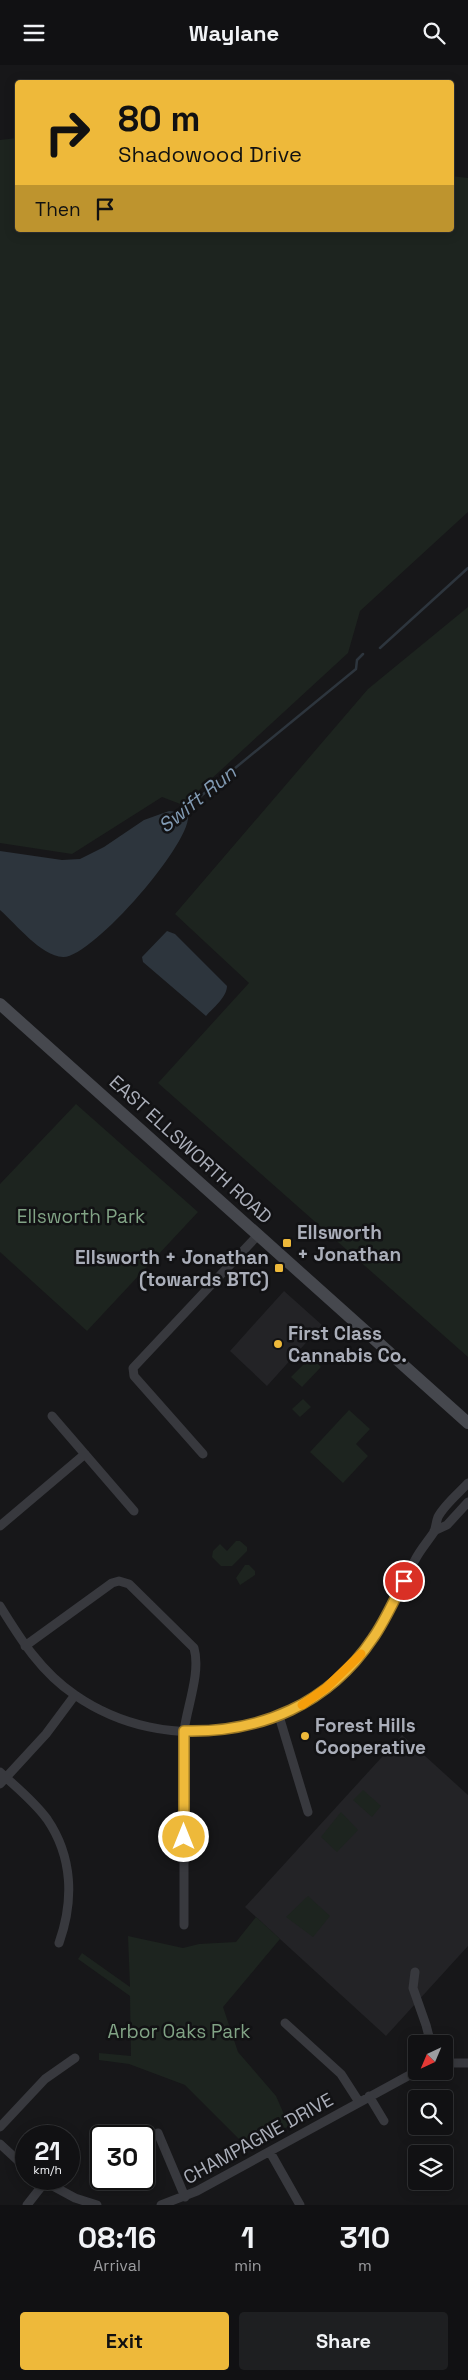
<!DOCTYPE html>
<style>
:root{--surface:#111113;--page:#1e1f21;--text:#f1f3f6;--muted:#9c9da0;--line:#303133;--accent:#eeb93a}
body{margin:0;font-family:"Space Grotesk",sans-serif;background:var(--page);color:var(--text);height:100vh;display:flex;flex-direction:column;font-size:19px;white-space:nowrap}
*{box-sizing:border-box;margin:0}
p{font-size:16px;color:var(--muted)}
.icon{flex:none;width:28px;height:28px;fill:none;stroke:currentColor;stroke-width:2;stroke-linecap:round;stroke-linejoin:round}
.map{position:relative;height:2140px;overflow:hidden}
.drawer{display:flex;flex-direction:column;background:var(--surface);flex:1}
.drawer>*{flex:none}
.top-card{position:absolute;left:15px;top:15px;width:439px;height:152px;border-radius:5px;box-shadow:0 2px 12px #0003,0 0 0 1px var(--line);background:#eeb93a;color:#111;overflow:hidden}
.needle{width:32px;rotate:224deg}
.fabs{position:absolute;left:408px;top:1970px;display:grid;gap:10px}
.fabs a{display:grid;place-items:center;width:45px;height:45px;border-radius:5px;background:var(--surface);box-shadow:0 2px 12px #0003,0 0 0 1px var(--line);font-size:25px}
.speed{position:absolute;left:15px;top:2060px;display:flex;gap:10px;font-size:25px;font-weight:700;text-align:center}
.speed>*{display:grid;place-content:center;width:65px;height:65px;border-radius:50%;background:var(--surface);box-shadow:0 2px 12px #0003,0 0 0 1px var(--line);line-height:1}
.speed small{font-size:12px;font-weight:400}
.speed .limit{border:2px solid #111;border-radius:8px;background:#fff;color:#111}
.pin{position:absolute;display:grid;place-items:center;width:42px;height:42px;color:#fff;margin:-21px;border:2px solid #fff;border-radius:50%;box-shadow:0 1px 5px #0007}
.me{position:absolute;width:55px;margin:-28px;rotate:0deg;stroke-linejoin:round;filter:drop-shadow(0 0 4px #0008)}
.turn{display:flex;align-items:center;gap:18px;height:105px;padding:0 20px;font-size:22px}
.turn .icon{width:65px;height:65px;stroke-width:2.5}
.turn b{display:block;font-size:35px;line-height:42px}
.then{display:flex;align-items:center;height:48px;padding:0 20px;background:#0003;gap:10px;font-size:19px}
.eta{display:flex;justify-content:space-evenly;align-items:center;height:85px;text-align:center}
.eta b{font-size:30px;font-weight:700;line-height:35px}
.primary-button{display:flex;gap:10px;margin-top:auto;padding:10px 20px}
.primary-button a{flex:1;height:58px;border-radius:5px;background:var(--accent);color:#111;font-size:20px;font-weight:700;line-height:58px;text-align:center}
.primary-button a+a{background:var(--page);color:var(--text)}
header{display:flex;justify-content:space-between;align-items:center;height:65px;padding:0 20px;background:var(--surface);font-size:22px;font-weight:700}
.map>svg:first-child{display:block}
</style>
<header><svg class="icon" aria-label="menu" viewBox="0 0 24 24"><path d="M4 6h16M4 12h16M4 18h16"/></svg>Waylane<svg class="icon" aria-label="search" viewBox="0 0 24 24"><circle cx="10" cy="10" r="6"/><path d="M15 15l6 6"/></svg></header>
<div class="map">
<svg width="468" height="2140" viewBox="0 0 468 2140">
<rect width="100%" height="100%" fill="#171719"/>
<path fill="#232326" d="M284 1226 322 1260 267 1321 230 1286Z
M402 1670 468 1730V1881L386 1971 245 1842Z"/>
<path fill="#1d241f" d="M17 73 18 165H451V111L468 113V447L360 546 348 588 183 740 162 732 72 789 0 778V75Z
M468 542V1292L158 1018 249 918 175 849 368 624Z
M76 1039 198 1147 87 1266 0 1187V1119Z
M311 1292 321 1302 302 1322 291 1312Z
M303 1334 311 1342 300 1352 292 1344Z
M349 1345 370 1364 356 1379 368 1391 343 1418 310 1387Z
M236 1476H240L247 1482V1486L232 1501H221L212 1492 213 1486 220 1479 227 1486Z
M245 1500H249L255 1506V1510L240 1520 236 1513Z
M363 1725 381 1741 372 1752 353 1735Z
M341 1747 358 1765 337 1787 321 1772Z
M308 1831 330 1851 313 1872 286 1852Z
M256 1852 280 1874 223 1942 238 1987 276 2031 289 2061 249 2084 185 2020 129 1999 99 1995V1988L131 1991 130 1931 78 1894 82 1888 130 1922 128 1871 183 1883 199 1879 236 1877Z"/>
<path fill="#2d353d" d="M169 746 188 748C195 775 91 894 63 892 41 891 16 859 0 845V786L62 795 80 794 104 782 144 755Z
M167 866 175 869 227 921C227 932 213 943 206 951L143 897 142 892Z"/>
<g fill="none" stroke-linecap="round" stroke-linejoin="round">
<path stroke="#2d353d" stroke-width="2.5" d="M380 583 468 503
M179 749 356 604 357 595 363 589"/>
<path stroke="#38393e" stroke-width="9" d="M52 1351 134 1446
M203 1389 134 1311 133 1303 258 1170
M0 1461 85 1389
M434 1466 447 1460 468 1437
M0 1541C21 1575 41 1607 75 1630 166 1693 294 1673 363 1587 385 1559 397 1525 415 1495 420 1485 428 1476 434 1467 436 1462 436 1457 438 1452 444 1440 459 1428 468 1418
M25 1581 112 1518 119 1516 129 1519 194 1583C201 1607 187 1642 184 1666V1860
M279 1651 308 1747
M0 1707C16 1722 34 1736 47 1754 73 1792 74 1836 59 1878
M0 1719 46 1669 75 1630
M415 1907 413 1923 426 1960 431 1979
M285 1958 341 2009 359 2037
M444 1998H468
M369 2031 384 2056
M0 2062 45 2014 75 1993
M158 2068 185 2132
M0 2079 26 2103
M270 2087 300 2140
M40 2114 75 2133 97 2140
M27 2140 45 2117
M161 2140 197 2126 417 2006"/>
<path stroke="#46484e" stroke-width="12" d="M0 939 468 1358"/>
</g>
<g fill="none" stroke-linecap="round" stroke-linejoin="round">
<defs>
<path id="route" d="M184 1772V1666C261 1668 329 1639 373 1573 385 1556 394 1535 404 1516"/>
</defs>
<use href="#route" stroke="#9b7826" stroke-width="12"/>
<use href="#route" stroke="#eeb93a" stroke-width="9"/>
<path stroke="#f59e0b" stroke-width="9" d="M302 1640 326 1623 361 1589"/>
</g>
<g fill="#eeb93a" stroke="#121214" stroke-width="2">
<rect x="282" y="1173" width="10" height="10" rx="2.5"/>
<rect x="274" y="1198" width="10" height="10" rx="2.5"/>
<circle cx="278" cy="1279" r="5"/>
<circle cx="305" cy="1671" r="5"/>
</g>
<g text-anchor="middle" stroke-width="5" stroke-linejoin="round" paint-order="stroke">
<g font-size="19" fill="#aaaeb9" stroke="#121214">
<text transform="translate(191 1084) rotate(42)" y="7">EAST ELLSWORTH ROAD</text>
<text transform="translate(258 2073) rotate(-29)" y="7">CHAMPAGNE DRIVE</text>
</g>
<g font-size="19" fill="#81a385" stroke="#121214">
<text x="81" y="1158">Ellsworth Park</text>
<text x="179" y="1973">Arbor Oaks Park</text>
</g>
<g font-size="19" font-weight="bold" fill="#aaaeb9" stroke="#121214" text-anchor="start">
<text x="297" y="1174">Ellsworth<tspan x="297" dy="22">+ Jonathan</tspan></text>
<text x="269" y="1199" text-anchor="end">Ellsworth + Jonathan<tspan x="269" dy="22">(towards BTC)</tspan></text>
<text x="288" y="1275">First Class<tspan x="288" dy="22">Cannabis Co.</tspan></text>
<text x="315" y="1667">Forest Hills<tspan x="315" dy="22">Cooperative</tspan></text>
</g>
<g font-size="20" font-style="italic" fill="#819ab3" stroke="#121214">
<text transform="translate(197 734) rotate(-39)" y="7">Swift Run</text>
</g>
</g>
</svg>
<div class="fabs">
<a><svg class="needle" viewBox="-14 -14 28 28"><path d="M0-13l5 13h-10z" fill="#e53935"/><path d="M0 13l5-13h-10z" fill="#9c9da0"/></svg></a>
<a><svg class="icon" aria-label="search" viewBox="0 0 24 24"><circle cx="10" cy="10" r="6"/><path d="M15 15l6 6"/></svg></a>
<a><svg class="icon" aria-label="layers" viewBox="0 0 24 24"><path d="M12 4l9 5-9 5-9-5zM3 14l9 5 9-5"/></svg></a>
</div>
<div class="speed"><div>21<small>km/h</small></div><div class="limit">30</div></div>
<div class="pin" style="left:404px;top:1516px;background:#d93025"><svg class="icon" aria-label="arrive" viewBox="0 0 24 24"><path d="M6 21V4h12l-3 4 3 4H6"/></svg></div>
<svg class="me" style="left:184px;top:1772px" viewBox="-20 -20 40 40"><circle r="17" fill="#eeb93a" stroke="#fff" stroke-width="3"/><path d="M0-11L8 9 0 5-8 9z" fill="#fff"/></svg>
<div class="top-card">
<div class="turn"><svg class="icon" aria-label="right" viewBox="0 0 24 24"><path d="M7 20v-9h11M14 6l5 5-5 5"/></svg><div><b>80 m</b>Shadowood Drive</div></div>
<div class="then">Then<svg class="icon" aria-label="arrive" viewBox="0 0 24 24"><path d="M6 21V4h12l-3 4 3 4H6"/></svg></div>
</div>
</div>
<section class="drawer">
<div class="eta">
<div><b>08:16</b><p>Arrival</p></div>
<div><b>1</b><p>min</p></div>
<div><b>310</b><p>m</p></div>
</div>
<div class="primary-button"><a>Exit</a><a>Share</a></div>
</section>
